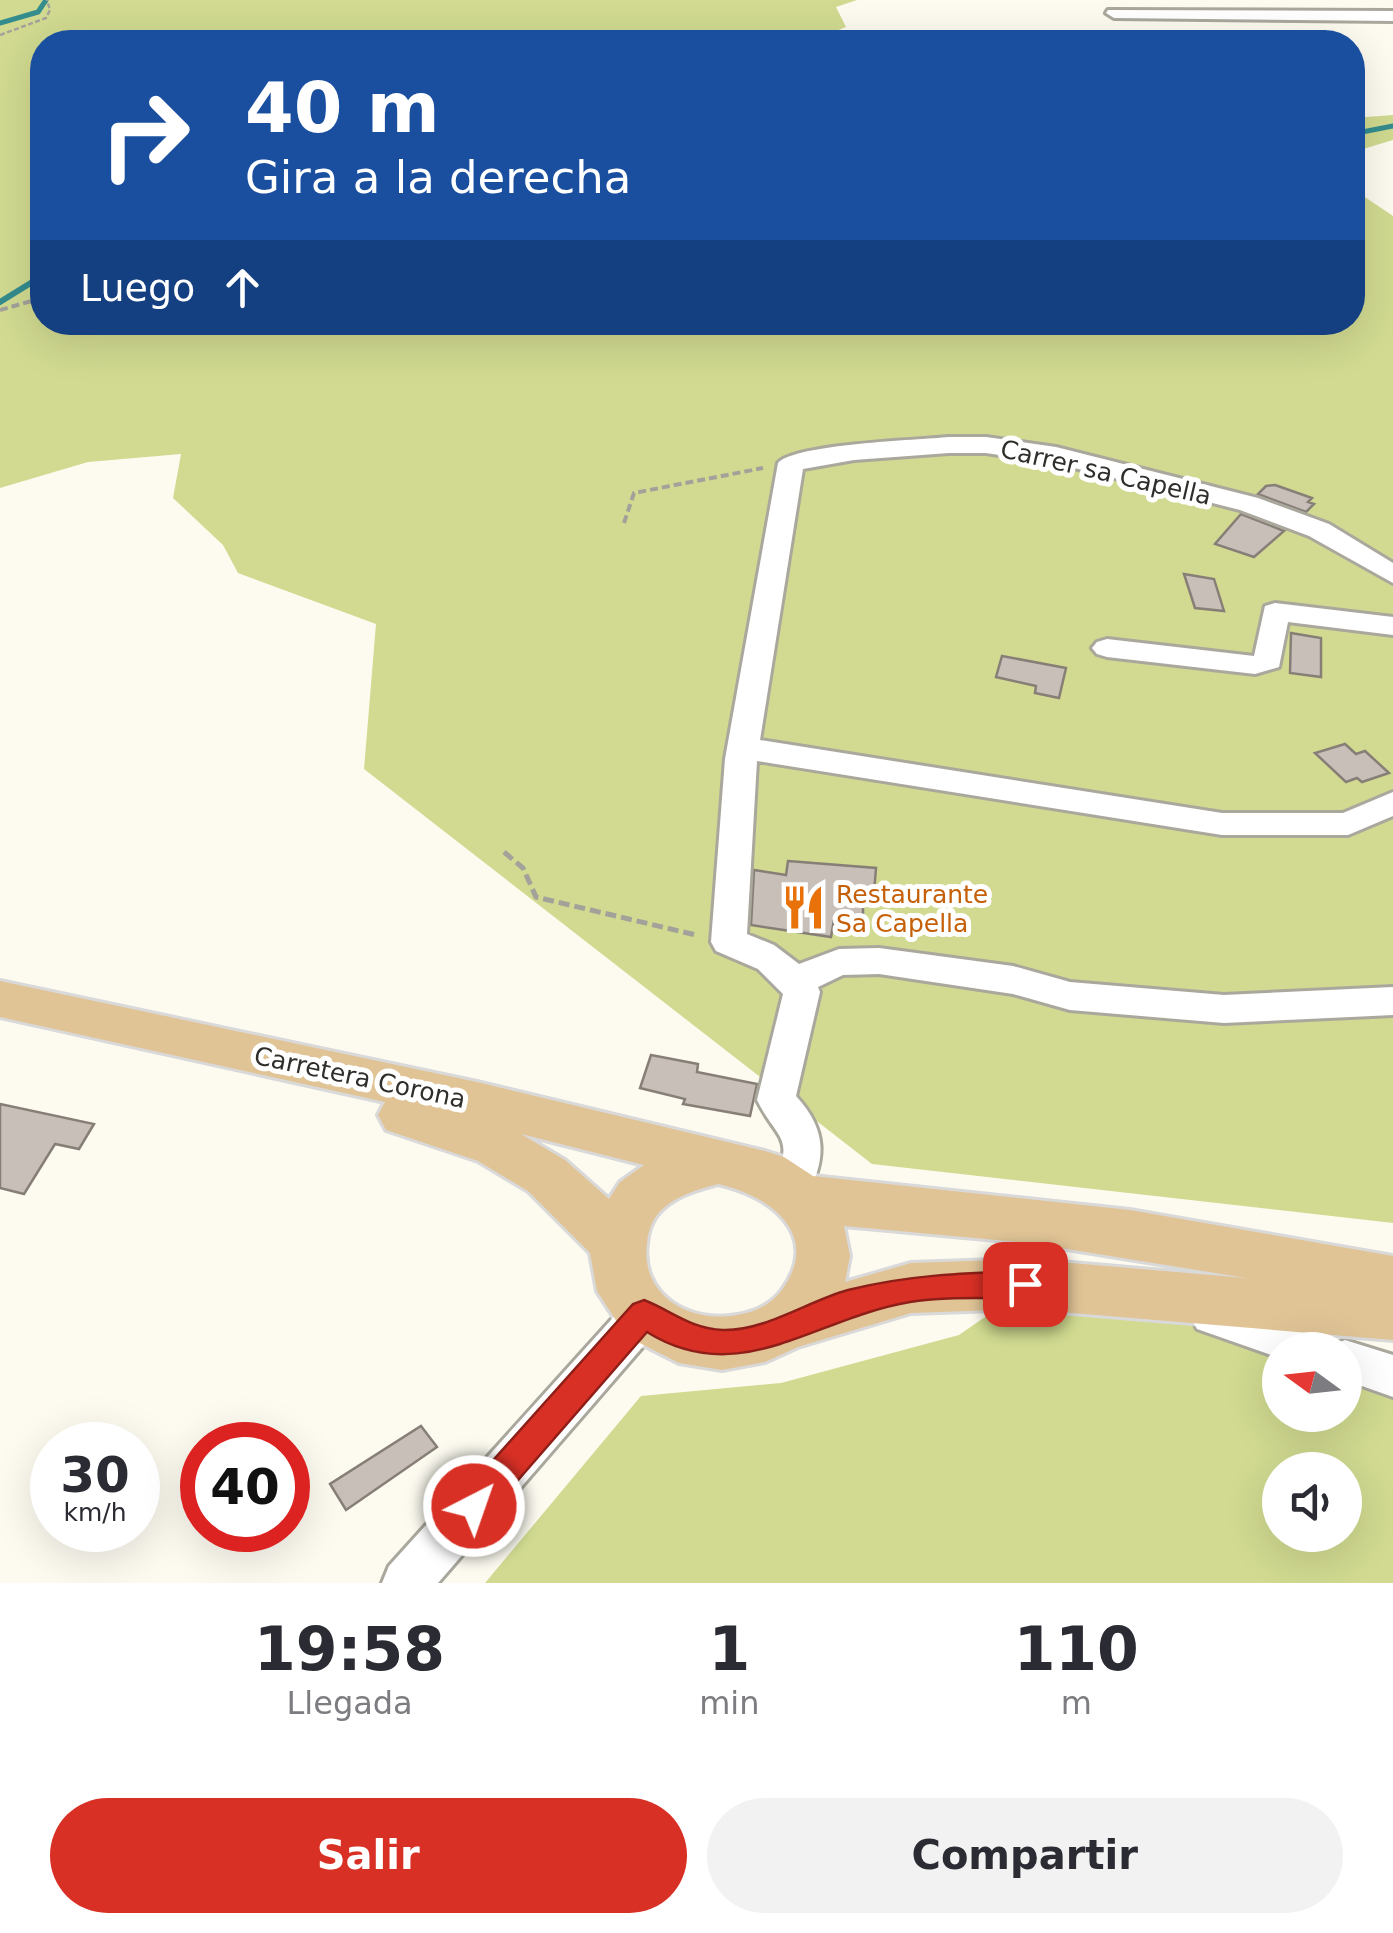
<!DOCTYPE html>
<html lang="es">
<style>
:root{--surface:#fff;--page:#f2f2f3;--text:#2b2b33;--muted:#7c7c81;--accent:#d93025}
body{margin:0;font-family:"DejaVu Sans",sans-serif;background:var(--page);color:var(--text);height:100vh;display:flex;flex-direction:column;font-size:38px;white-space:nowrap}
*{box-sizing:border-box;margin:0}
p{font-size:32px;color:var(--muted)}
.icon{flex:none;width:55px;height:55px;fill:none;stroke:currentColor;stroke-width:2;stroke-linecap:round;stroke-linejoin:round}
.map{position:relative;height:1583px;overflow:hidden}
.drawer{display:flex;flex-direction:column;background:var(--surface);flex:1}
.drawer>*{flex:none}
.guide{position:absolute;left:30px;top:30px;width:1335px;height:305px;border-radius:40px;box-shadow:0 10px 40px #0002;background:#1a4fa0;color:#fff;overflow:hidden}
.needle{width:65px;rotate:285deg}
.tools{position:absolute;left:1262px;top:1332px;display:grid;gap:20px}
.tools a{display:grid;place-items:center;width:100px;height:100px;border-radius:50%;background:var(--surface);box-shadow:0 10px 40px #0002;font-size:50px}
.speed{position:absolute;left:30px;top:1422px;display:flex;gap:20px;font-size:50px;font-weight:700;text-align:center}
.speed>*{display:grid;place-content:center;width:130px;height:130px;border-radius:50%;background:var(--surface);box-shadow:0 10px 40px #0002;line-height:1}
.speed small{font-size:25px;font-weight:400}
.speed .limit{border:15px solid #d22;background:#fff;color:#111}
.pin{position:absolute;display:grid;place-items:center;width:85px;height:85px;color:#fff;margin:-42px;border-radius:20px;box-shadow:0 5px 15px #0006}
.me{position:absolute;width:110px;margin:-55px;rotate:41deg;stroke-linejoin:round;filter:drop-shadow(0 0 8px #0008)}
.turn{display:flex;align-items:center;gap:35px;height:210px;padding:0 50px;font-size:45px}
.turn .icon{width:130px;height:130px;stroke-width:2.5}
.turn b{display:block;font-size:70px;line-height:85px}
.then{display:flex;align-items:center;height:95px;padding:0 50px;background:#0003;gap:20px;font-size:38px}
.eta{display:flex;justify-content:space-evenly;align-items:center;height:170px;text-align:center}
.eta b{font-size:60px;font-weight:800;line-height:70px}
.primary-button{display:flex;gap:20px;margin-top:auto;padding:20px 50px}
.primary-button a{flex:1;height:115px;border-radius:60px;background:var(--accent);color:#fff;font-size:40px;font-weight:800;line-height:115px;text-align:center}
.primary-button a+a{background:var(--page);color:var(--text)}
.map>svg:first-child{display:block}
</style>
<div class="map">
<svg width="1393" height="1583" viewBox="0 0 1393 1583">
<rect width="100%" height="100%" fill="#fdfbf0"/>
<path fill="#d1da90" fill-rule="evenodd" d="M0 0H857L836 7 846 27 809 42H42V322H1352L1353 189 1393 216V1223L872 1164 364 769 376 624 238 573 223 545 173 498 181 454 88 462 0 488Z
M1393 115V140L1353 152V118Z
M1024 1290 1178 1304 1280 1350V1415H1345V1360L1393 1380V1583H485L641 1396 781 1383 959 1335ZM1280 1470H1345V1535H1280Z"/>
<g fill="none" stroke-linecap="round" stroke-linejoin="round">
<path stroke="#348c8d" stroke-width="5" d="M0 23 38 12 46 0
M1352 134 1393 126"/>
<path stroke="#348c8d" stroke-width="6" d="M0 302 42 276"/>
</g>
<path fill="#c8c0b8" stroke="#877f77" stroke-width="2.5" d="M1275 485 1312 498 1308 502 1314 504 1306 512 1258 494 1266 486Z
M1241 514 1284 531 1254 557 1215 544Z
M1184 574 1214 579 1224 611 1195 608Z
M1291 633 1321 638V677L1290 673Z
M1002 656 1066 668 1059 698 1035 693 1036 686 996 677Z
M1345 744 1356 754 1365 751 1389 773 1362 782 1357 778 1346 782 1315 753Z
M788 861 876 868 874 893 863 891V915L835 914 831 937 751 925 754 870 786 875Z
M651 1055 698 1064 697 1072 757 1084 750 1116 683 1104 685 1099 640 1088Z
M0 1104 94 1124 79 1149 55 1144 24 1194 0 1188Z
M421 1426 437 1447 346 1510 330 1484Z"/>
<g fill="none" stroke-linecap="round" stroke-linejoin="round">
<defs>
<path id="minor" d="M1108 10 1393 11V21L1114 18 1106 13Z
M949 437H986L1056 447 1258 498 1329 524 1393 563V583L1309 536 1240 510 1055 463 986 453H949L854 460 803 469 760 740 1222 813H1343L1393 792V816L1348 835H1222L757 761 747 934 774 945 799 964 839 949 879 948 1013 966 1070 982 1224 995 1393 987V1015L1224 1023 1070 1010 1013 994 879 974 843 975 818 987 820 992 796 1096C828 1131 826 1159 806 1199L792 1204 778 1199 772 1187C796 1135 778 1142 757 1100L783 994 758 969 716 951 711 942 725 759 778 463C795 444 918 440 949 437Z
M1275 603 1393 617V635L1288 622 1279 667 1255 674 1107 657 1097 654 1092 648 1097 642 1107 639 1254 656 1265 606Z
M644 1295 659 1300 666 1314 659 1328 438 1583H382L389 1566 629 1300Z
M1212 1296 1332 1336 1335 1344 1345 1340 1393 1355V1397L1345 1380V1350H1280V1358L1197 1329 1190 1315 1197 1301Z"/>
<path id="major" d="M0 981 477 1082 765 1151 784 1157 813 1176 1130 1210 1393 1256V1340L1025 1309 911 1313 798 1347 765 1362 722 1370 679 1363 626 1336 597 1291 590 1253 528 1191 478 1161 386 1130 378 1115 385 1102 0 1017ZM521 1134 644 1165 620 1182 609 1199 565 1160ZM718 1184C768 1195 823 1233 782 1290 771 1305 755 1312 737 1315 689 1324 640 1295 647 1243 648 1233 651 1223 657 1215 673 1196 696 1190 718 1184ZM844 1226 1030 1243 1246 1278 1025 1259 911 1263 845 1282 850 1256Z"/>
</defs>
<use href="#minor" stroke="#aaa89d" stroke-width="6"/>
<use href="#major" stroke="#dad9d9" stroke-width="6"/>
<path stroke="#a3a29a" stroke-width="2.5" stroke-dasharray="5 2.5" stroke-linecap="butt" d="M0 35 46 18 50 10 47 0"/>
<path stroke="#a3a29a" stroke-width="4" stroke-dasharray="8 4" stroke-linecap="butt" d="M0 310 42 298
M624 523 634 493 763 468"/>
<path stroke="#a3a29a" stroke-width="5" stroke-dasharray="11 5" stroke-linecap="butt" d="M504 852 523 868 536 897 696 935"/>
<use href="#minor" fill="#fff" fill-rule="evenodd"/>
<use href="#major" fill="#e0c496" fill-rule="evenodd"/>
</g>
<path fill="#d93025" stroke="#8d1f18" stroke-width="2.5" d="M1025 1271 1035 1275 1040 1284 1035 1294 1025 1298C987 1299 946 1296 910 1302 814 1318 740 1390 647 1332L485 1518 474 1523 462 1518 457 1506 462 1495 633 1304 644 1300C672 1311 691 1329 723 1330 765 1331 808 1301 848 1290 907 1275 964 1273 1025 1271Z"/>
<defs>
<symbol id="restaurant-bare" viewBox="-9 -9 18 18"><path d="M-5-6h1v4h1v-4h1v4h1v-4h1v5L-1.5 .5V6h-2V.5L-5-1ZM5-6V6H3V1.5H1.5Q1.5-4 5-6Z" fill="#e8710a" stroke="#fff" stroke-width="2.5" paint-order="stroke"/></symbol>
</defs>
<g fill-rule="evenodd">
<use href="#restaurant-bare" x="772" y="876" width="63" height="63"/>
</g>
<g text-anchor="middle" stroke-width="10" stroke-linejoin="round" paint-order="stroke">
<g font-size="25" fill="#2f2e2a" stroke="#fff">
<text transform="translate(1106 472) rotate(13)" y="9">Carrer sa Capella</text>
<text transform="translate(360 1077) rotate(12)" y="9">Carretera Corona</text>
</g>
<g font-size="25" fill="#c56008" stroke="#fff" text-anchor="start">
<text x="836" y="903">Restaurante<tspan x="836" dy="29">Sa Capella</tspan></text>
</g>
</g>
</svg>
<div class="tools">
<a><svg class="needle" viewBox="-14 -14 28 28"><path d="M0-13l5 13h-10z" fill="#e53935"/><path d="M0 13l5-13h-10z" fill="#7c7c81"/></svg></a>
<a><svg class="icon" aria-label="sound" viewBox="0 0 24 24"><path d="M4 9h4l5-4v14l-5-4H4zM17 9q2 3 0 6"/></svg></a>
</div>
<div class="speed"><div>30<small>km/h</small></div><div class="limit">40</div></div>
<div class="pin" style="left:1025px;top:1284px;background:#d93025"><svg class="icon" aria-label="arrive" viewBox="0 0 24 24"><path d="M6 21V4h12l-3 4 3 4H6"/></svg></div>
<svg class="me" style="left:474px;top:1506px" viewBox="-20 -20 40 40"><circle r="17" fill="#d93025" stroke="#fff" stroke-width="3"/><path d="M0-11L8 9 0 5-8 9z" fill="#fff"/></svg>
<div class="guide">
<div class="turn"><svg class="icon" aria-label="right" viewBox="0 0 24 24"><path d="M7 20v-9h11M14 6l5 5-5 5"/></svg><div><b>40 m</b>Gira a la derecha</div></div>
<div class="then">Luego<svg class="icon" aria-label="ahead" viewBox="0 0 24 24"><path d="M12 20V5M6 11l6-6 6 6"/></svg></div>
</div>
</div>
<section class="drawer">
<div class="eta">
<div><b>19:58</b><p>Llegada</p></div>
<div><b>1</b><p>min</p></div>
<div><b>110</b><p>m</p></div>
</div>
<div class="primary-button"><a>Salir</a><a>Compartir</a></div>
</section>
